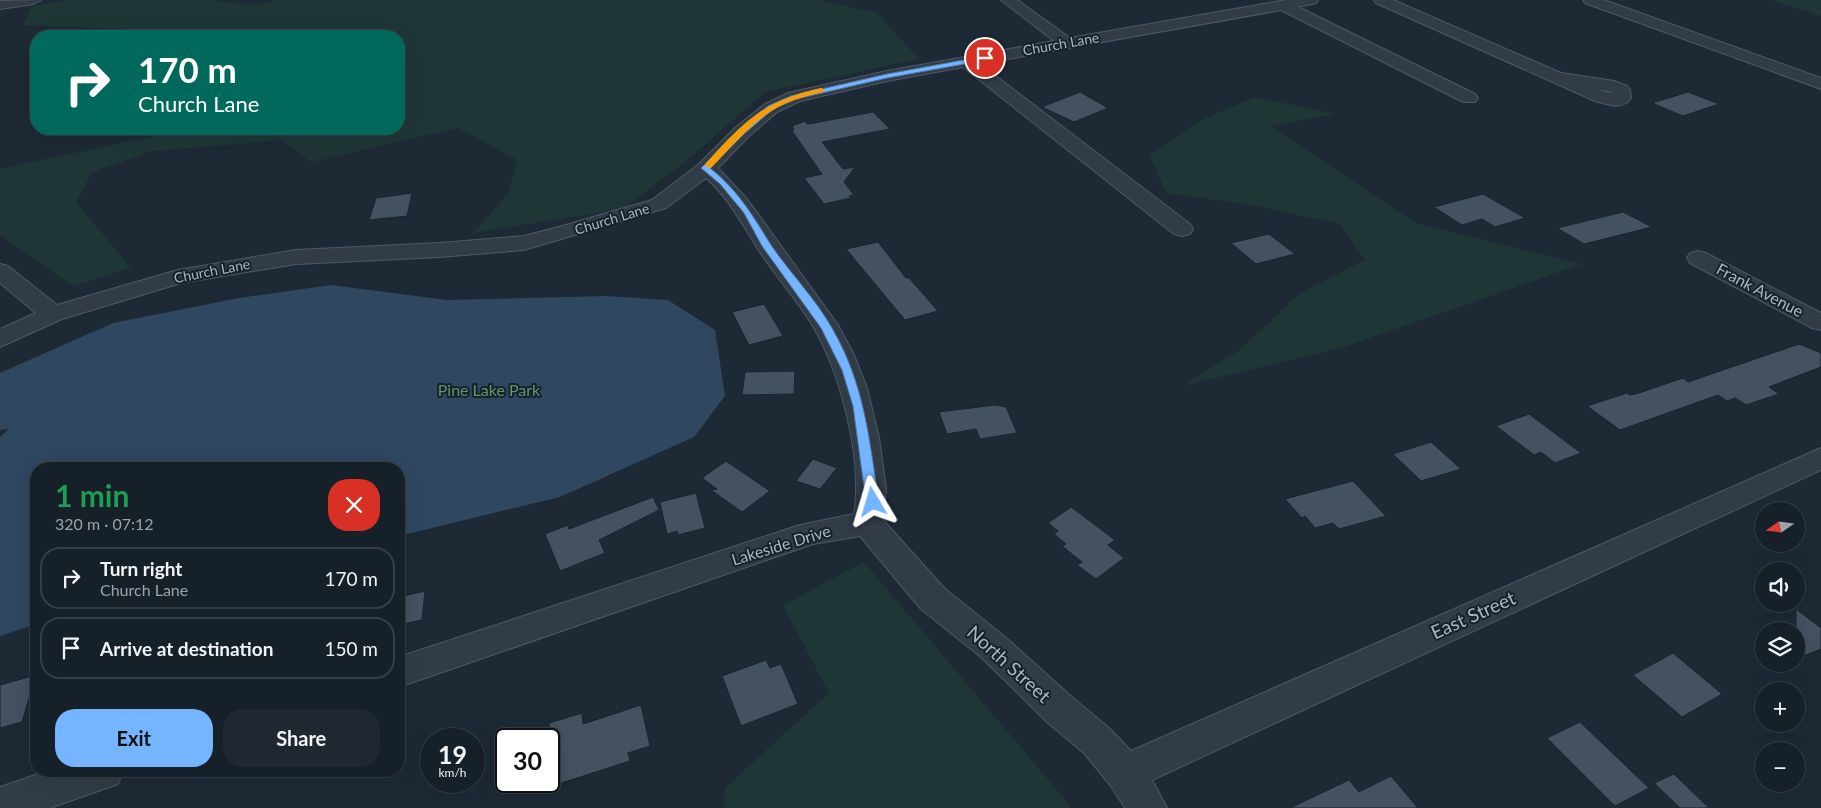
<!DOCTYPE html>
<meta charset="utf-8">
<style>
:root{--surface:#162028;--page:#1f2830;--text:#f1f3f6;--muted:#9ea3a8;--line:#353e45;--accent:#75b5ff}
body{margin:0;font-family:Lato,sans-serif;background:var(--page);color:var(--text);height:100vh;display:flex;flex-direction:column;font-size:19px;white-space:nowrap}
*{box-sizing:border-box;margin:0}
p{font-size:16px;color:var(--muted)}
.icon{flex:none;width:28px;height:28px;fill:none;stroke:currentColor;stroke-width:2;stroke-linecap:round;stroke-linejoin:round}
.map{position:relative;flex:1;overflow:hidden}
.panel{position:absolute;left:30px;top:462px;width:375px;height:315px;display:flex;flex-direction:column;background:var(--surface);border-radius:20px;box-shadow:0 5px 20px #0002,0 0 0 1px var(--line)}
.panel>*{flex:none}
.hud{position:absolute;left:30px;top:30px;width:375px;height:105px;border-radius:20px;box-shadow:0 5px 20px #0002,0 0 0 1px var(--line);background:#00695c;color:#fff;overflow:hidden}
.needle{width:32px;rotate:256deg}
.tools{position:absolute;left:1755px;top:502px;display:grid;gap:10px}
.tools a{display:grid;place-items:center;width:50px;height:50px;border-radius:50%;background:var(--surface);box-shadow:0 5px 20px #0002,0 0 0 1px var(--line);font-size:25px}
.speed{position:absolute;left:420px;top:728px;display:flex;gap:10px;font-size:25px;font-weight:700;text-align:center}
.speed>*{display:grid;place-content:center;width:65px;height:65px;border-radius:50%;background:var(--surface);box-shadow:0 5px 20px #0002,0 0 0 1px var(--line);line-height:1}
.speed small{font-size:12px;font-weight:400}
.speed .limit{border:2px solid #111;border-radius:8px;background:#fff;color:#111}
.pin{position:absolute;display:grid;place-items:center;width:42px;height:42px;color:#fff;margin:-21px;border:2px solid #fff;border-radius:50%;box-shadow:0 1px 5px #0007}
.me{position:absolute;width:55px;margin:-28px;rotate:353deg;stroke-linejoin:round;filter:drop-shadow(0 0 4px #0008)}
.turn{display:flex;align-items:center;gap:18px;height:105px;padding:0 25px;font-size:22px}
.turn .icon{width:65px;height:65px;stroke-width:2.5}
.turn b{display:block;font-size:35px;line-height:42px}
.round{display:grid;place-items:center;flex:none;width:52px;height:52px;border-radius:20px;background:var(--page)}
.summary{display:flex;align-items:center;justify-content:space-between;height:85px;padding:0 25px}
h1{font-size:30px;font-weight:700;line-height:38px;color:#1e9e55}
.cta{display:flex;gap:10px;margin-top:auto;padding:10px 25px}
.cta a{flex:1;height:58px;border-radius:20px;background:var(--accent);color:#111;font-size:20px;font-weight:700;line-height:58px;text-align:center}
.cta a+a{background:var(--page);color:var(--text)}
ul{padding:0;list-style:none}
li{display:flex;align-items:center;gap:15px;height:62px;margin:0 10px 8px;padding:0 15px;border:2px solid var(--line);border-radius:20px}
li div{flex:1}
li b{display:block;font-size:19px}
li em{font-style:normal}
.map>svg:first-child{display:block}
</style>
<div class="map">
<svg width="1821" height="808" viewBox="0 0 1821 808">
<rect width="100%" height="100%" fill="#1d2a36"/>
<path fill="#1f3637" d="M67 0H210L251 5 278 0H820L877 13 919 59 765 92 685 162 622 209 473 233 508 194 517 160 458 128 311 162 282 140 153 151 92 172 76 202 131 268 73 286 0 235V169L186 129H399V36H128L124 29 23 25 31 7Z
M1772 0H1821V16Z
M1255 97 1335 114 1271 126 1415 223 1582 264 1341 348 1182 386 1241 349 1299 294 1365 260 1340 224 1251 205 1166 193 1150 155 1198 122Z
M864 562 1072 808H723L725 788 829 693 783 605Z"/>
<path fill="#2f475f" d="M331 285 447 300 606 296 668 300 715 330 725 396 694 437 560 497 399 536V469H36V624L0 636V437L9 429 0 430V373L113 323 239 298Z"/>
<path fill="#435161" stroke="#19232d" d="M1080 92 1108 108 1074 122 1042 107Z
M1688 92 1719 104 1683 116 1652 103Z
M873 112 890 129 822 142 843 169 855 167 844 182 854 195 849 196 851 198 824 204 804 178 822 174 792 131 794 130 792 126 805 121 807 124 814 123Z
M412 193 407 216 369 220 376 198Z
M1483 194 1525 218 1495 227 1482 219 1462 225 1434 207Z
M1623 212 1652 227 1584 244 1557 228Z
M1269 234 1295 254 1256 264 1231 243Z
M878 242 906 278H909L938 311 905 320 846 249Z
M764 304 783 336 749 345 732 312Z
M1799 344 1821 353V367L1769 387 1779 394 1746 405 1735 398 1727 401 1718 395 1620 430 1587 406 1627 393 1630 395 1639 393 1683 378 1688 382Z
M795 371 794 394 742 395 745 372Z
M995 405 1006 407 1017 433 980 439 976 429 947 434 939 412Z
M1529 414 1581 453 1555 463 1541 452 1534 455 1496 426Z
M1431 442 1461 469 1421 481 1393 454Z
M813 459 837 468 820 489 796 481Z
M726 461 770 491 742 512 711 490 717 489 702 478Z
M1353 481 1386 516 1339 529 1333 523 1315 528 1305 516 1302 518 1285 499Z
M696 493 705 528 678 535 677 531 667 534 660 502Z
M653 497 659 510 599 540 605 553 560 571 545 534 568 525 569 529Z
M1071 507 1115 540 1108 545 1124 558 1096 579 1077 565 1082 562 1062 546 1066 544 1054 534 1058 531 1048 523Z
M425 591 422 620 399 625V597Z
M1796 609 1821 628V649L1796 659Z
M1673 653 1722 694 1682 717 1633 675Z
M766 660 770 668 781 664 798 704 741 726 722 676Z
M36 675 22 722 0 728V685Z
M641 705 650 746 628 753 630 761 549 787V723L582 713 583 724Z
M1580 722 1649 788 1615 806 1547 738Z
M1674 774 1709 808H1680L1654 783Z
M1391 776 1418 808H1290L1349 780 1359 792Z"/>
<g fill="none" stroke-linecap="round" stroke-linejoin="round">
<defs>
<path id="minor" d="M41 0 34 4 0 9V1Z
M1001 0H1017L1070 38 1286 0H1318L1316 3 1298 7 1475 94 1478 98 1475 102H1463L1281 10 980 64 1190 224 1193 229 1190 234 1182 236 1174 234 963 67 887 81 800 101 777 112 749 136 718 168 747 199 838 325 854 355 867 388 879 438 886 489 883 520 945 589 1005 637 1073 698 1110 729 1131 751 1821 448V470L1152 780 1167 808H1125L1111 786 1084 753 1047 722 981 657 921 609 860 536 813 544 399 687V657L800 525 854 514C863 458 841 375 813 326 798 301 778 279 762 255 744 228 730 199 706 178L666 208 524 250 440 257 296 264 181 283 62 319 0 347V329L36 313 0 283V264L8 266 57 305 178 270 296 250 440 243 524 236 559 227 652 200 699 164 735 128 765 104 788 93 887 71 1054 41Z
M1374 0H1393L1561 73 1614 81 1627 86 1630 90 1631 98C1622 111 1608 104 1595 101L1376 3ZM1597 89 1609 91 1613 94Z
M1583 0H1604L1821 78V89L1585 3Z
M1698 251 1706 253 1821 313V330L1812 328 1690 263 1687 258 1690 253Z
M47 771H123L118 784 50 808H0V787Z"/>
</defs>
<use href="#minor" stroke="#4e5965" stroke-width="2"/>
<use href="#minor" fill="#313c47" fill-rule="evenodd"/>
</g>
<path fill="#75b5ff" stroke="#4c76a6" d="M985 56 987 60 887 78 796 99 773 109 744 134 710 168C738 190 753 216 771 245 790 273 815 298 832 328 865 385 869 439 879 502L873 507 866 502 853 406 842 370 821 328 762 246 744 213 720 184 701 168 739 131 768 106 791 96 887 74Z"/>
<path fill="#f59e0b" d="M821 88 825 90 823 92C807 96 790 100 775 109 751 122 731 148 711 168L704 166C720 147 748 117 770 106 786 97 803 92 821 88Z"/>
<g text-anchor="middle" stroke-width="4" stroke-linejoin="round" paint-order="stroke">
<g font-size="14" fill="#aab6c4" stroke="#17212b">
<text transform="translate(1061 44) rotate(-10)" y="5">Church Lane</text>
<text transform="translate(612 219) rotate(-17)" y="5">Church Lane</text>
<text transform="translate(212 271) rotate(-11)" y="5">Church Lane</text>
</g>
<g font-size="16" fill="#aab6c4" stroke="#17212b">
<text transform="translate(1760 290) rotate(28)" y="6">Frank Avenue</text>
<text transform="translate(781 545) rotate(-17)" y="6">Lakeside Drive</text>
</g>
<g font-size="16" fill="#619569" stroke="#17212b">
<text x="489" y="396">Pine Lake Park</text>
</g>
<g font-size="19" fill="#aab6c4" stroke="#17212b">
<text transform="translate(1473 615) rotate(-24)" y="7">East Street</text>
<text transform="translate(1009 664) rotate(42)" y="7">North Street</text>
</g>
</g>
</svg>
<div class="tools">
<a><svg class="needle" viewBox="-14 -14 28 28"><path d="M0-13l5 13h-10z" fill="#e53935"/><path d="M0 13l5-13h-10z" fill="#9ea3a8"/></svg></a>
<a><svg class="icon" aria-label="sound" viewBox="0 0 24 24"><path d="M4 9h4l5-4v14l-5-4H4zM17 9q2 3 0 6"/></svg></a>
<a><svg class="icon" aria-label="layers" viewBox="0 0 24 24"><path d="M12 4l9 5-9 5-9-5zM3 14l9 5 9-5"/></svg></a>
<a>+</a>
<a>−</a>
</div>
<div class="speed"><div>19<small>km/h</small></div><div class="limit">30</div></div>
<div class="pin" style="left:985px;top:58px;background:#d93025"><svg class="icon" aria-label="arrive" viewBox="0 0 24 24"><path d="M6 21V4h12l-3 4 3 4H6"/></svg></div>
<svg class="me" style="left:873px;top:502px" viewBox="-20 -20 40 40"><path d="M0-17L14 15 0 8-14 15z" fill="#75b5ff" stroke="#fff" stroke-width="4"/></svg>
<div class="hud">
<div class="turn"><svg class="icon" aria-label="right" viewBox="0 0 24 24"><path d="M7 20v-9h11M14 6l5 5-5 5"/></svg><div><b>170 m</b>Church Lane</div></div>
</div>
<section class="panel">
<div class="summary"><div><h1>1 min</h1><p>320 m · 07:12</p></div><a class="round" style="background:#d93025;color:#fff"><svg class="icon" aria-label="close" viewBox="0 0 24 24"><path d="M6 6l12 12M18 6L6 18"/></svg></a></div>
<ul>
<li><svg class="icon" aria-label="right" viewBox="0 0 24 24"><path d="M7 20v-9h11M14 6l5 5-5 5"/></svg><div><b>Turn right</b><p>Church Lane</p></div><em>170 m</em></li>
<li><svg class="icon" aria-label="arrive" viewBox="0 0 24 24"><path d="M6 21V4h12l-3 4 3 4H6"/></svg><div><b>Arrive at destination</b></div><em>150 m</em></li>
</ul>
<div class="cta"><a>Exit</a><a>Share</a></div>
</section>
</div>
